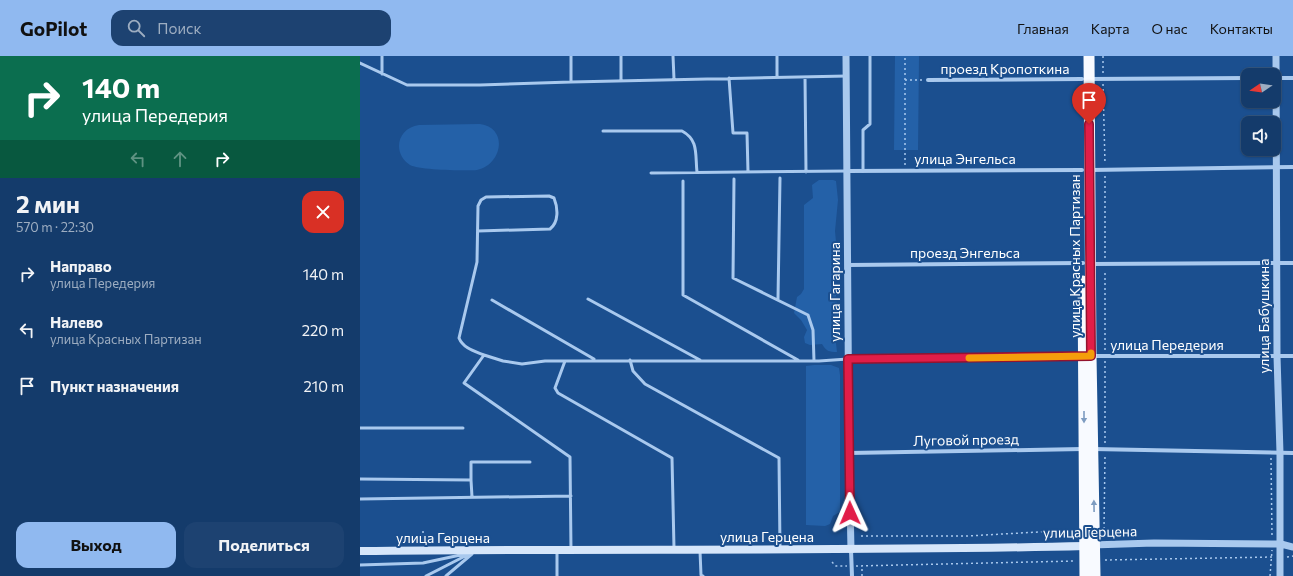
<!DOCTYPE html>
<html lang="ru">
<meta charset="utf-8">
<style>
:root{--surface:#143b6b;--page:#1d4271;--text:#f1f3f6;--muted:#9dadc1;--line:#33557e;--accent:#90b9f0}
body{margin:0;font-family:Commissioner,sans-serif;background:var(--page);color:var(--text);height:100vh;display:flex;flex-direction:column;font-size:15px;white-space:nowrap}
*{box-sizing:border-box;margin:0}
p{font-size:13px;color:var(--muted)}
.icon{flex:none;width:22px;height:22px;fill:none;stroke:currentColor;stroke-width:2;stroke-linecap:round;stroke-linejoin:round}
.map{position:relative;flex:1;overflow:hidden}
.side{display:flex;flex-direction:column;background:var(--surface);width:360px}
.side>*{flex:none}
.guide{background:#0b6e4f;color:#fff;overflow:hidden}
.needle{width:26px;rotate:257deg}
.buttons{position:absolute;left:881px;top:12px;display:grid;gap:8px}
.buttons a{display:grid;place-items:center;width:40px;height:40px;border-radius:8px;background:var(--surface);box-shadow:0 1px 3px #0004,0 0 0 1px var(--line);font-size:20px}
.pin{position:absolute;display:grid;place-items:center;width:34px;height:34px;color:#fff;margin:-41px -17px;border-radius:50% 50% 50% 0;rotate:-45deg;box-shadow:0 0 4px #0007}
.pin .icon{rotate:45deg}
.me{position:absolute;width:44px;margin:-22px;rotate:359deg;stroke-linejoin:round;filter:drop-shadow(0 0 3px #0008)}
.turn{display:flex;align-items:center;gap:14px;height:84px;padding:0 16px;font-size:18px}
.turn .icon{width:52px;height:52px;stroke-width:2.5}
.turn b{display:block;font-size:28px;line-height:34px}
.lanes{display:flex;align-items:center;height:38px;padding:0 16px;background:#0003;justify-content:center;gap:20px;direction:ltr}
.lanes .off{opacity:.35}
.round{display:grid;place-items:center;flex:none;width:42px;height:42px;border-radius:12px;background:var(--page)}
.head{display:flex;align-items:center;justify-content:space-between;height:68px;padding:0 16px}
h1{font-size:24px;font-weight:700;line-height:30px}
.button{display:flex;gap:8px;margin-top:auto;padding:8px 16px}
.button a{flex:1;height:46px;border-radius:12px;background:var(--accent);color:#111;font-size:16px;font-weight:700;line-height:46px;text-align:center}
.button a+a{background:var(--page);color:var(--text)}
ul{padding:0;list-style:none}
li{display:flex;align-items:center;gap:12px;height:56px;padding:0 16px}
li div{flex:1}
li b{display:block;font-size:15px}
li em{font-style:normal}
header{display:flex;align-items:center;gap:24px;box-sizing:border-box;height:56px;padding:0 20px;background:var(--accent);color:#111}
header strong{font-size:19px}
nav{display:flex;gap:22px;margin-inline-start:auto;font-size:14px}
.search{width:280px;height:36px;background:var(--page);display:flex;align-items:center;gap:10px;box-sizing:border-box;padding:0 14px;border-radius:12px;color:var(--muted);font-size:15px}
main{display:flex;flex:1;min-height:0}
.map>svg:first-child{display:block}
</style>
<header>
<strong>GoPilot</strong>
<div class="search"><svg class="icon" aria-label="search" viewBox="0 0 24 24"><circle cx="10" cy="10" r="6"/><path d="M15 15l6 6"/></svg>Поиск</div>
<nav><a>Главная</a><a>Карта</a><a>О нас</a><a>Контакты</a></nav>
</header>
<main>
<section class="side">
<div class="guide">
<div class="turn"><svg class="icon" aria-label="right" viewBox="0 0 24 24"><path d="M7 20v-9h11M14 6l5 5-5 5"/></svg><div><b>140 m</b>улица Передерия</div></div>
<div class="lanes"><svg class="icon off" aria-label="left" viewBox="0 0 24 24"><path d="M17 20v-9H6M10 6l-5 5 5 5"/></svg><svg class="icon off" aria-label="ahead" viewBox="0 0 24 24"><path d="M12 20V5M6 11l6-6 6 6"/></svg><svg class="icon" aria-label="right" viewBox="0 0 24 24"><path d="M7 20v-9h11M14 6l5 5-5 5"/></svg></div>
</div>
<div class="head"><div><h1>2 мин</h1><p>570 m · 22:30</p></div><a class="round" style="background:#d93025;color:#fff"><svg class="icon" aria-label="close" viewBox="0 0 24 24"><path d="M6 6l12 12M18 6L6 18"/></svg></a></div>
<ul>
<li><svg class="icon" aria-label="right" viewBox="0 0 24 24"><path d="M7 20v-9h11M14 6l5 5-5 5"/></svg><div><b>Направо</b><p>улица Передерия</p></div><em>140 m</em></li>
<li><svg class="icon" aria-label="left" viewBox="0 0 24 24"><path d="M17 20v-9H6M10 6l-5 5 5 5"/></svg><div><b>Налево</b><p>улица Красных Партизан</p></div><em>220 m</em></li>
<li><svg class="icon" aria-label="arrive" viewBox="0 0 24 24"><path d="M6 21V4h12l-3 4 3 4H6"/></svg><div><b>Пункт назначения</b></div><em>210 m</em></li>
</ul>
<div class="button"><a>Выход</a><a>Поделиться</a></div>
</section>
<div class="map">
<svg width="933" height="520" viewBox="0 0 933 520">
<rect width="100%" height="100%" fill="#1b4f8f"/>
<path fill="#2461a8" d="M535 0H559L558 94H534Z
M120 68C149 72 142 109 117 114 106 115 59 114 50 109 32 97 37 72 59 69Z
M459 124H473L476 125 478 144 475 175 476 186 474 193 476 206V243L479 257 474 270 477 296C469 296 466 295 462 288L450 289 445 287 444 281 447 274 441 264 434 257 437 241 441 238 444 233V149L453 142 452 129Z
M454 309H471L479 312 480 319V456L473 460 470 468 465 470 446 469V310Z"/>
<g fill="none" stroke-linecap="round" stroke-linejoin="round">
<path stroke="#a9c9ee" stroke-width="1.5" stroke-dasharray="2 3" stroke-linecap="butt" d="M743 0V18
M545 24H563
M743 28 745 108
M545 109V0
M745 120V202
M745 294V214
M745 305V388
M911 402 912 480
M744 473 745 399
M501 480H607L714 474
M63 487V475
M927 501 933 500
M745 504 913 501
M472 506 476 510H487
M496 510 715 505
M502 520V510
M910 520 912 494"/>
<path stroke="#a9c9ee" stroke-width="3" d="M261 0V24
M313 0 314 23
M417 0V20
M0 7 47 29H120L211 26 487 20
M22 18V0
M445 21 446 116
M369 22 373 77H387L388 116
M211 26V0
M243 75H322C339 84 335 99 337 116
M503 115V74L510 68V0
M291 117 487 115
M374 123 373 222 448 259 453 274 454 305
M323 125V239L438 304
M118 175 190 173C199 166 198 152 194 142L189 140 126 141 121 144 118 150 117 206 99 282C103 292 114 295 124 299L104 327 210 401 211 494
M228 243 340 304
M418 243 420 122
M132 244 234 303
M124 299 143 305 162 308 185 305H459L488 303
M270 304 273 315 285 328 419 402 420 492
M205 305 195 332 198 337 312 402 314 492
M0 372H103
M0 423 111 424
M112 441 111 424V406H170
M0 443 211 440
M197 495V520
M340 495 341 519 343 520
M0 509 63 507 105 498
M66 520 113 496
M86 520 112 498"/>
<path stroke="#a9c9ee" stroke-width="4" d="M915 22H933
M729 23 888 22
M568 24 722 23
M731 114 933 111
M487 115 722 114
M731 208 933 207
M488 209 723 207
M733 300H933
M488 303 722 300
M733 393 933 397
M489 397 723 393
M491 494 492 520"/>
<path stroke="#a9c9ee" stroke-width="7" d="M486 0 489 397 491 494
M916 0 917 300 920 397V520
M732 489 794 487 921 488 933 491"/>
<path stroke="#d6e6fa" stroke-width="8" d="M0 495C242 492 483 496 725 490"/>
<path stroke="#f8faff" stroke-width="11" d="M729 0 731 300 735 520
M723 225 725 520"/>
</g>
<defs><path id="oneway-solid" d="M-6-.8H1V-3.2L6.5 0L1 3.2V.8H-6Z"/></defs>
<g fill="#7e9cc1">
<use href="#oneway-solid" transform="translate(724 361) rotate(90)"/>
<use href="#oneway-solid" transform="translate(734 450) rotate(-91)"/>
</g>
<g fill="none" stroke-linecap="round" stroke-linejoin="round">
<defs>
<path id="route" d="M490 457 488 303 731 300 729 68"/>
</defs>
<use href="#route" stroke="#92132f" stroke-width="10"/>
<use href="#route" stroke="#e11d48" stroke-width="7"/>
<path stroke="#f59e0b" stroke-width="7" d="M609 302 731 300V297"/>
</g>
<g text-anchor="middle" stroke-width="4" stroke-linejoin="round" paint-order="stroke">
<g font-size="14" fill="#fff" stroke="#1b4f8f">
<text x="645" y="18">проезд Кропоткина</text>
<text x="605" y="108">улица Энгельса</text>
<text x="605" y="202">проезд Энгельса</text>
<text transform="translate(715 200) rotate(-90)" y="5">улица Красных Партизан</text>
<text transform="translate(475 236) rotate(-90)" y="5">улица Гагарина</text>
<text transform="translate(904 260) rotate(-90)" y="5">улица Бабушкина</text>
<text x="807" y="294">улица Передерия</text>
<text transform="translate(606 384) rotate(-1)" y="5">Луговой проезд</text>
<text transform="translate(730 476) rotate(-1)" y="5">улица Герцена</text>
<text x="407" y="486">улица Герцена</text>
<text x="83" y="487">улица Герцена</text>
</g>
</g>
</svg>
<div class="buttons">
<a><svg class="needle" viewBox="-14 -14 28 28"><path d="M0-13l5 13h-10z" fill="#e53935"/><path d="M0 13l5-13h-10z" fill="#9dadc1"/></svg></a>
<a><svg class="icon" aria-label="sound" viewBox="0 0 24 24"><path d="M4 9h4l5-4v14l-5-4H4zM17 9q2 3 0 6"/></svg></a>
</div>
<div class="pin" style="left:729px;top:68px;background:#d93025"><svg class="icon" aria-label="arrive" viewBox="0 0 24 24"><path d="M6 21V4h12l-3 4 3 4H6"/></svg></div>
<svg class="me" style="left:490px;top:457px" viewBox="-20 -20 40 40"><path d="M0-17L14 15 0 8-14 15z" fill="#e11d48" stroke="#fff" stroke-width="4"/></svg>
</div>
</main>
